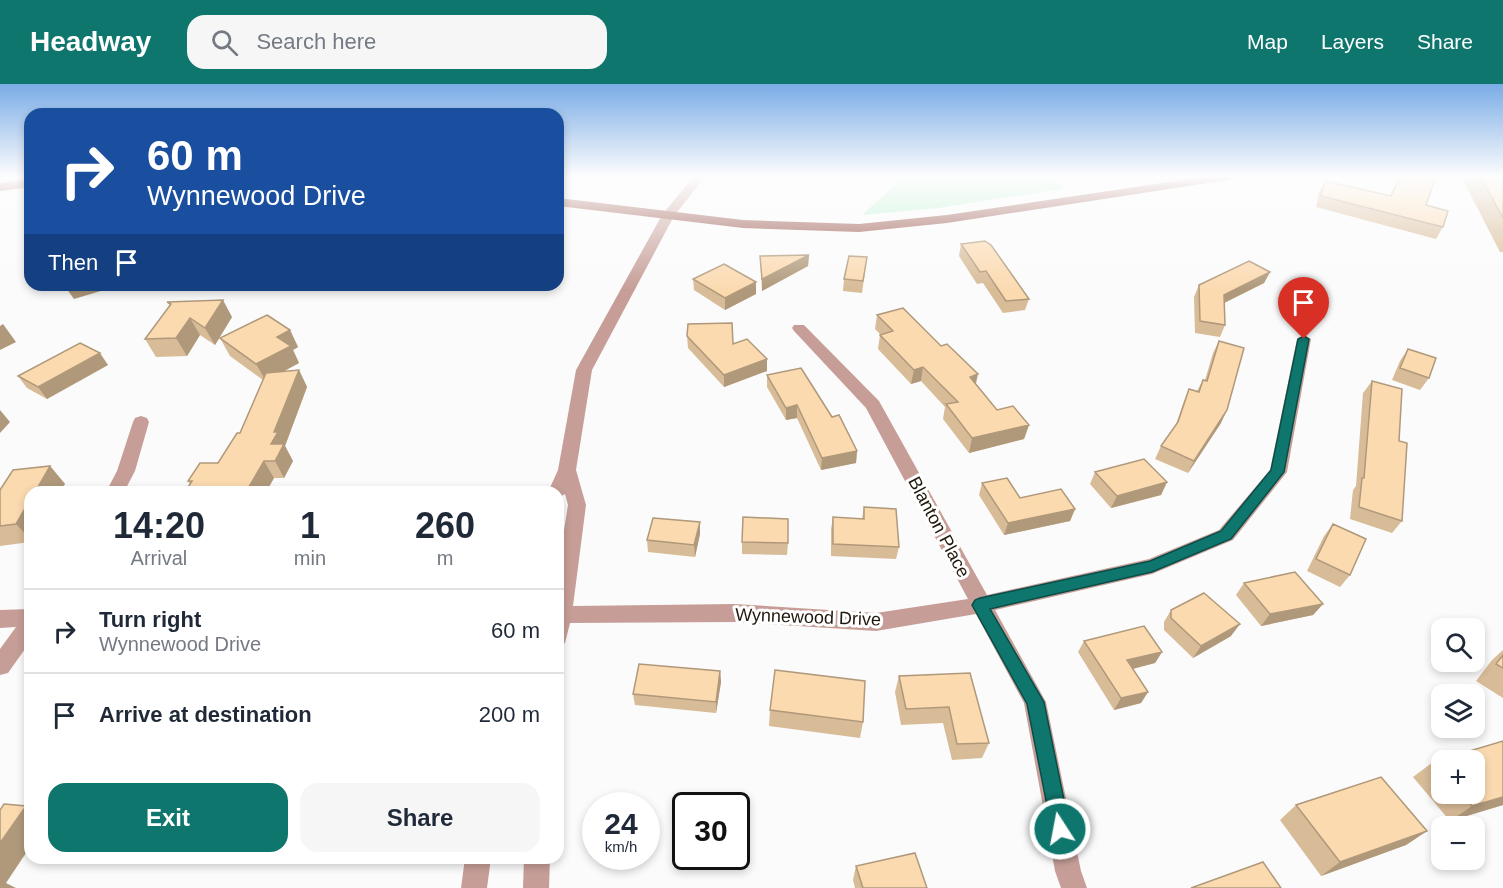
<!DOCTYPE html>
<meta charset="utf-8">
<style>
:root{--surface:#fff;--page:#f6f6f7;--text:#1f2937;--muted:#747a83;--line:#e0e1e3;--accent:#0f766e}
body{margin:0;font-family:Arial,sans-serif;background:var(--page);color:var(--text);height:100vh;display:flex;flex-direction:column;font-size:22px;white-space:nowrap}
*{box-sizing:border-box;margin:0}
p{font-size:20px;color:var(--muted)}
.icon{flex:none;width:33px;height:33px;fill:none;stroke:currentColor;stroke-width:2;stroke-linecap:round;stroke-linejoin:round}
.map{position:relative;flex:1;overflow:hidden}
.side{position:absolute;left:24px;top:402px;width:540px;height:378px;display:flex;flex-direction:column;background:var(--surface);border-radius:18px;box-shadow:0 3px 9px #0003}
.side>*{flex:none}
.top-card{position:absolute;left:24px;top:24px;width:540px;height:183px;border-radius:18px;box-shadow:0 3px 9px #0003;background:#1a4fa0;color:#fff;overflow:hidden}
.tools{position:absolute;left:1431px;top:534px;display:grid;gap:12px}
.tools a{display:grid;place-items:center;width:54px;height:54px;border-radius:12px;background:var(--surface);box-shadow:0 3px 9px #0003;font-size:30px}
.speed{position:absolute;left:582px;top:708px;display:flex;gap:12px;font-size:30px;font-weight:700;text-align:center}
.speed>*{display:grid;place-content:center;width:78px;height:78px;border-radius:50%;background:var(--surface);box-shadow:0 3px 9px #0003;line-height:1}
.speed small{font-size:15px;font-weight:400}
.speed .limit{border:3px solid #111;border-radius:9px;background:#fff;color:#111}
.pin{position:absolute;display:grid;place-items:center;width:51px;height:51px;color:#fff;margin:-62px -26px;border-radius:50% 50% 50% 0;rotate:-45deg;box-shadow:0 0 6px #0007}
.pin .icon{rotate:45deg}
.me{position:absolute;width:66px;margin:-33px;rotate:349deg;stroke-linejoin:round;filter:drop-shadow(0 0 4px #0008)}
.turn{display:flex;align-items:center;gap:21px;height:126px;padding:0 24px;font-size:27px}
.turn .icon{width:78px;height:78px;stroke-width:2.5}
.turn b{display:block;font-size:42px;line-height:51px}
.then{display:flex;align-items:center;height:57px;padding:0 24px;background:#0003;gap:12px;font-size:22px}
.eta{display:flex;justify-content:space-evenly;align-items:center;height:102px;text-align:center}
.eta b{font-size:36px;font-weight:600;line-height:42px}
.button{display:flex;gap:12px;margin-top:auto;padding:12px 24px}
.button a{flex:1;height:69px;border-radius:18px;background:var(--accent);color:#fff;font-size:24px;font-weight:600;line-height:69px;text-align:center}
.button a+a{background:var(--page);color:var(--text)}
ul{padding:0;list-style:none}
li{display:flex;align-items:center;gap:18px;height:84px;padding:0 24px;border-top:2px solid var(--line)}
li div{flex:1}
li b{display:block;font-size:22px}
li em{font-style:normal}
header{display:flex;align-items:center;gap:36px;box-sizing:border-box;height:84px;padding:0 30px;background:var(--accent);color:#fff}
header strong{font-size:28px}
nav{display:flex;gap:33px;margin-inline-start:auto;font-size:21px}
.search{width:420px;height:54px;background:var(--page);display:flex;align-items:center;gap:15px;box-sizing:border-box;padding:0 21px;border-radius:18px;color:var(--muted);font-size:22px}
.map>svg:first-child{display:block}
</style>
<header>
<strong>Headway</strong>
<div class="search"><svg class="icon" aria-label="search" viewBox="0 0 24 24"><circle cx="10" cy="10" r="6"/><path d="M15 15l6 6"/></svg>Search here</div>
<nav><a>Map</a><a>Layers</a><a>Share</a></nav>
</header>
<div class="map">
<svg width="1503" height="804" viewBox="0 0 1503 804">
<rect width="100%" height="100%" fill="#fbfbfb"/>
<path fill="#b7f1cc" d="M904 93H1046L1067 104 938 124 862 131Z"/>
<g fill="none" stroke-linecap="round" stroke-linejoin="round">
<path fill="#c69e97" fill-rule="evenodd" d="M693 93H705L674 132 592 286 576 386 586 421 573 522 735 520 876 529 968 515 866 324 794 247 792 244 794 241H804L879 317 987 511 1149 475 1219 446 1270 386 1297 255 1304 251 1311 255 1287 388 1233 456 1152 490 995 526 1046 618 1081 787 1087 804H1061L1055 787 1024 619 976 530 876 547 735 538 570 539 565 559 558 562V484L568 421 565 410 558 414V408H548L558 386 576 286 662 131Z
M141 332 147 334 149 338 135 387 124 408H106L117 387 133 338 135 334Z
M30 525V558L8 589 0 591V565L16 543 0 544V526Z
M465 774H491L487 804H461Z
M524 774H550L549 804H523Z"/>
<path fill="#944f45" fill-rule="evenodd" d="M1202 93H1233L1227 96 947 139 859 148 743 144 558 122V114L743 136 859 140 947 131Z
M30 95V103L0 107V99Z"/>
</g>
<path fill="#d8bb97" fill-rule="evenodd" d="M1399 93H1426V121L1443 143 1436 155 1316 123 1319 108 1325 97 1390 112Z
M1465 93H1503V168H1500L1463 96Z
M961 160 1029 215 1025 226 1003 229 983 199 977 200 959 172Z
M809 171 808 182 762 207 760 172Z
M867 173 862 209 843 207 844 195Z
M1270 188 1264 199 1224 219 1225 241 1220 253 1195 249 1194 213 1199 201Z
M693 195 756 210 725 226 694 206Z
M167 218 232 233 215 261 200 251 187 272 156 273 145 255 170 222Z
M877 231 976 300 997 326 1029 341 1024 355 969 369 943 335 945 323 921 297 911 300 878 265 880 251H881L875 245Z
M290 246 298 263 293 266 299 279 284 287 299 286 307 303 285 362 293 377 284 394H274L266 408H185L190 401 188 397 218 379 240 349 263 296 230 272 220 254Z
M687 252 733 260 767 275V287L724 303 688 264Z
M1219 257 1221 339 1188 389 1155 375 1161 362 1175 343 1184 317 1189 305 1197 307 1203 296H1205L1213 269Z
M1408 265 1429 294 1420 306 1392 296 1400 277Z
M108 281 47 315 27 304 18 292Z
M767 291 832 333 857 367 856 379 821 386 797 334 786 336 767 303Z
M1372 297 1399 357 1402 437 1392 449 1350 435 1353 406 1356 402 1363 309Z
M50 382 65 400 30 408V458L0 462V406Z
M1095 388 1167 398 1161 411 1111 424 1090 400Z
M982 399 1020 414 1075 425 1070 437 1004 451 979 411Z
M864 423 899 463 896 475 831 472V445L833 433 862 435Z
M700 438V450L695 473 648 468 647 456Z
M1333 440 1350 491 1340 503 1307 487 1324 452Z
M742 458 788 459 787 471 742 470Z
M1244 499 1323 520 1313 531 1261 542 1236 511Z
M1171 526 1231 552 1193 574 1164 546V538Z
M1084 557 1162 568 1155 579 1133 585 1148 608 1141 619 1114 626 1078 568Z
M1503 566V614L1476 597 1492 576Z
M720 587 721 598 716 629 635 621 633 610Z
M970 589 989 659 982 674 952 676 943 639 901 641 895 608 899 592Z
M770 626 863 638 860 654 769 642Z
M1503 657V721L1450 737 1413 693 1433 678ZM1442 676 1474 710H1442Z
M1296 721 1427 747 1406 761 1321 792 1280 736Z
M856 782 927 804H855L853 796Z"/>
<path fill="#b0997b" d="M809 171 808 182 762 207V195Z
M1270 188 1264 199 1218 222 1224 211Z
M756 198V210L725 226V214Z
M64 201H121L74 215Z
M223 216 232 233 215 261 205 244Z
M190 234 200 251 187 272 176 254Z
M3 240 16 258 0 266V242Z
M290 246 298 263 293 266 299 279 266 297 256 280 277 253Z
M100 269 108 281 47 315 38 303Z
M767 275V287L724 303V291Z
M923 283 921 297 911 300 914 286Z
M299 286 307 303 285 362 293 377 284 394 275 377 271 360 274 348Z
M978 290 975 304 970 293Z
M797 321V334L786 336V324Z
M0 326 10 338 0 349Z
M1227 326 1221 339 1188 389 1194 377Z
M1029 341 1024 355 969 369 972 354Z
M857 367 856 379 821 386 822 374Z
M264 377 274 394 266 408H246Z
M50 382 65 400 60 408H35Z
M1167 398 1161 411 1111 424 1117 412Z
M30 416V455L16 440Z
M1075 425 1070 437 1004 451 1008 439Z
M700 438V450L695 473 694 461Z
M1323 520 1313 531 1261 542 1270 530Z
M1240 540 1231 552 1193 574 1201 562Z
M1162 568 1155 579 1120 588 1127 576Z
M720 587 721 598 716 629V618Z
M1148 608 1141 619 1114 626 1121 614Z
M1503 713V721L1450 737 1472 722Z
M26 722 30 725V763L6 799 16 804H0V759Z
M1427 747 1406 761 1321 792 1340 778Z"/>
<path fill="#fbdab0" stroke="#b0997b" stroke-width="1.5" d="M1400 93H1426L1435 95 1426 121 1448 127 1443 143 1321 112 1325 97 1391 112Z
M1481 93H1503V134Z
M985 157 991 161 1029 215 1006 217 986 187 980 188 961 160Z
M809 171 762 195 760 172Z
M849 172 867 173 863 197 844 195Z
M1249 177 1270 188 1224 211 1225 241 1200 237 1199 201Z
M724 180 756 198 725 214 693 195Z
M223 216 205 244 190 234 176 254 145 255 171 220 167 218Z
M903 224 941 262 947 260 978 290 970 293 997 326 1013 322 1029 341 972 354 946 320 958 318 923 283 914 286 880 251 893 247 877 231Z
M267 231 290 246 277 253 291 262 256 280 220 254Z
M732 239 733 260 747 255 767 275 724 291 687 252 688 240Z
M1219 257 1244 264 1227 326 1194 377 1161 362 1178 338 1189 305 1199 308 1203 296 1207 297Z
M80 259 100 269 38 303 18 292Z
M1408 265 1436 274 1429 294 1400 284Z
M801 284 832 333 839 331 857 367 822 374 797 321 786 324 767 291Z
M299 286 274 348H278L271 360H284L275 377H264L246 408H185L192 397H188L200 379H218L237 349H240L266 289Z
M1372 297 1402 305 1399 357 1407 359 1402 437 1359 423 1362 394H1364Z
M1144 375 1167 398 1117 412 1095 388Z
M50 382 35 408H30V416L16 440 0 442V406L13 386Z
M1007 394 1020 414 1061 405 1075 425 1008 439 982 399Z
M864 423 896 425 899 463 833 460V433L864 435Z
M743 433 788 435V459L742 458Z
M653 434 700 438 694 461 647 456Z
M1333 440 1366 455 1350 491 1316 475Z
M1295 488 1323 520 1270 530 1244 499Z
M1204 509 1240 540 1201 562 1171 534V526Z
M1144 542 1162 568 1127 576 1148 608 1121 614 1084 557Z
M1503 571V584L1496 580Z
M639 580 720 587 716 618 633 610Z
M775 586 865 597 863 638 770 626Z
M970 589 989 659 957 660 949 623 906 625 899 592Z
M1503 657V713L1472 722 1461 710H1474V676H1442V688L1433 678Z
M1381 693 1427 747 1340 778 1296 721Z
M4 720 26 722 0 759V726Z
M915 769 927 804H863L856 782Z
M1263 778 1281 804H1191Z"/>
<linearGradient id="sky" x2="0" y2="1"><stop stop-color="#7aace6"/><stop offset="0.45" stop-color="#fdfdfd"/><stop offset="1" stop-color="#fdfdfd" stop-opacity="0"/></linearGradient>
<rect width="1503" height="206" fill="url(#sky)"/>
<path fill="#0f766e" stroke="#0a4d48" stroke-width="1.5" d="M1304 252 1309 255 1284 388 1231 455 1152 488 990 525 1044 618 1070 745 1067 752 1060 755 1053 752 1027 620 972 521 975 516 980 514 1150 477 1221 447 1271 386 1298 255Z"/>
<g text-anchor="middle" stroke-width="6" stroke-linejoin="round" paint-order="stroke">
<g font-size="18" fill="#21180d" stroke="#fff">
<text transform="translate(939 443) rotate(62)" y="6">Blanton Place</text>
<text transform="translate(808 533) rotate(2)" y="6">Wynnewood Drive</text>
</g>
</g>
</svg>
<div class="tools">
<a><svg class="icon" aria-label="search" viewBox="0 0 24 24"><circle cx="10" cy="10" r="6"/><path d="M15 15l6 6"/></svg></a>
<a><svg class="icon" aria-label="layers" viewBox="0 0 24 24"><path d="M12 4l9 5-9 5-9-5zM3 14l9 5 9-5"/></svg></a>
<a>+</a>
<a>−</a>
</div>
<div class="speed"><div>24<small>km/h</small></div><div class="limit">30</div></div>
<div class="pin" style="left:1304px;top:255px;background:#d93025"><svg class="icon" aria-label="arrive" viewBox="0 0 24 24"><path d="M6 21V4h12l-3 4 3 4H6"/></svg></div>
<svg class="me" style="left:1060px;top:745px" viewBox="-20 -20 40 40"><circle r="17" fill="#0f766e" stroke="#fff" stroke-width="3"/><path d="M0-11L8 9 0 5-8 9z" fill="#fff"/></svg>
<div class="top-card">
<div class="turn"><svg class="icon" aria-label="right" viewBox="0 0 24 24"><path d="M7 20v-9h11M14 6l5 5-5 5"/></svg><div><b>60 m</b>Wynnewood Drive</div></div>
<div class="then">Then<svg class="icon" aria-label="arrive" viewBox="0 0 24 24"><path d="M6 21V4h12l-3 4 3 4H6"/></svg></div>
</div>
<section class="side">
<div class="eta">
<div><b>14:20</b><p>Arrival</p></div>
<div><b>1</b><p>min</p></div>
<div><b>260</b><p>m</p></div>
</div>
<ul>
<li><svg class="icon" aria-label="right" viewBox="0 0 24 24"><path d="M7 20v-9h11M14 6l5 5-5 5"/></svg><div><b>Turn right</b><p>Wynnewood Drive</p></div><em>60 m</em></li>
<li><svg class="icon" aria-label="arrive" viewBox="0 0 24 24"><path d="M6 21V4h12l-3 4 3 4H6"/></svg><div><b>Arrive at destination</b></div><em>200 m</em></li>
</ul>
<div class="button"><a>Exit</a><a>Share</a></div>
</section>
</div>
